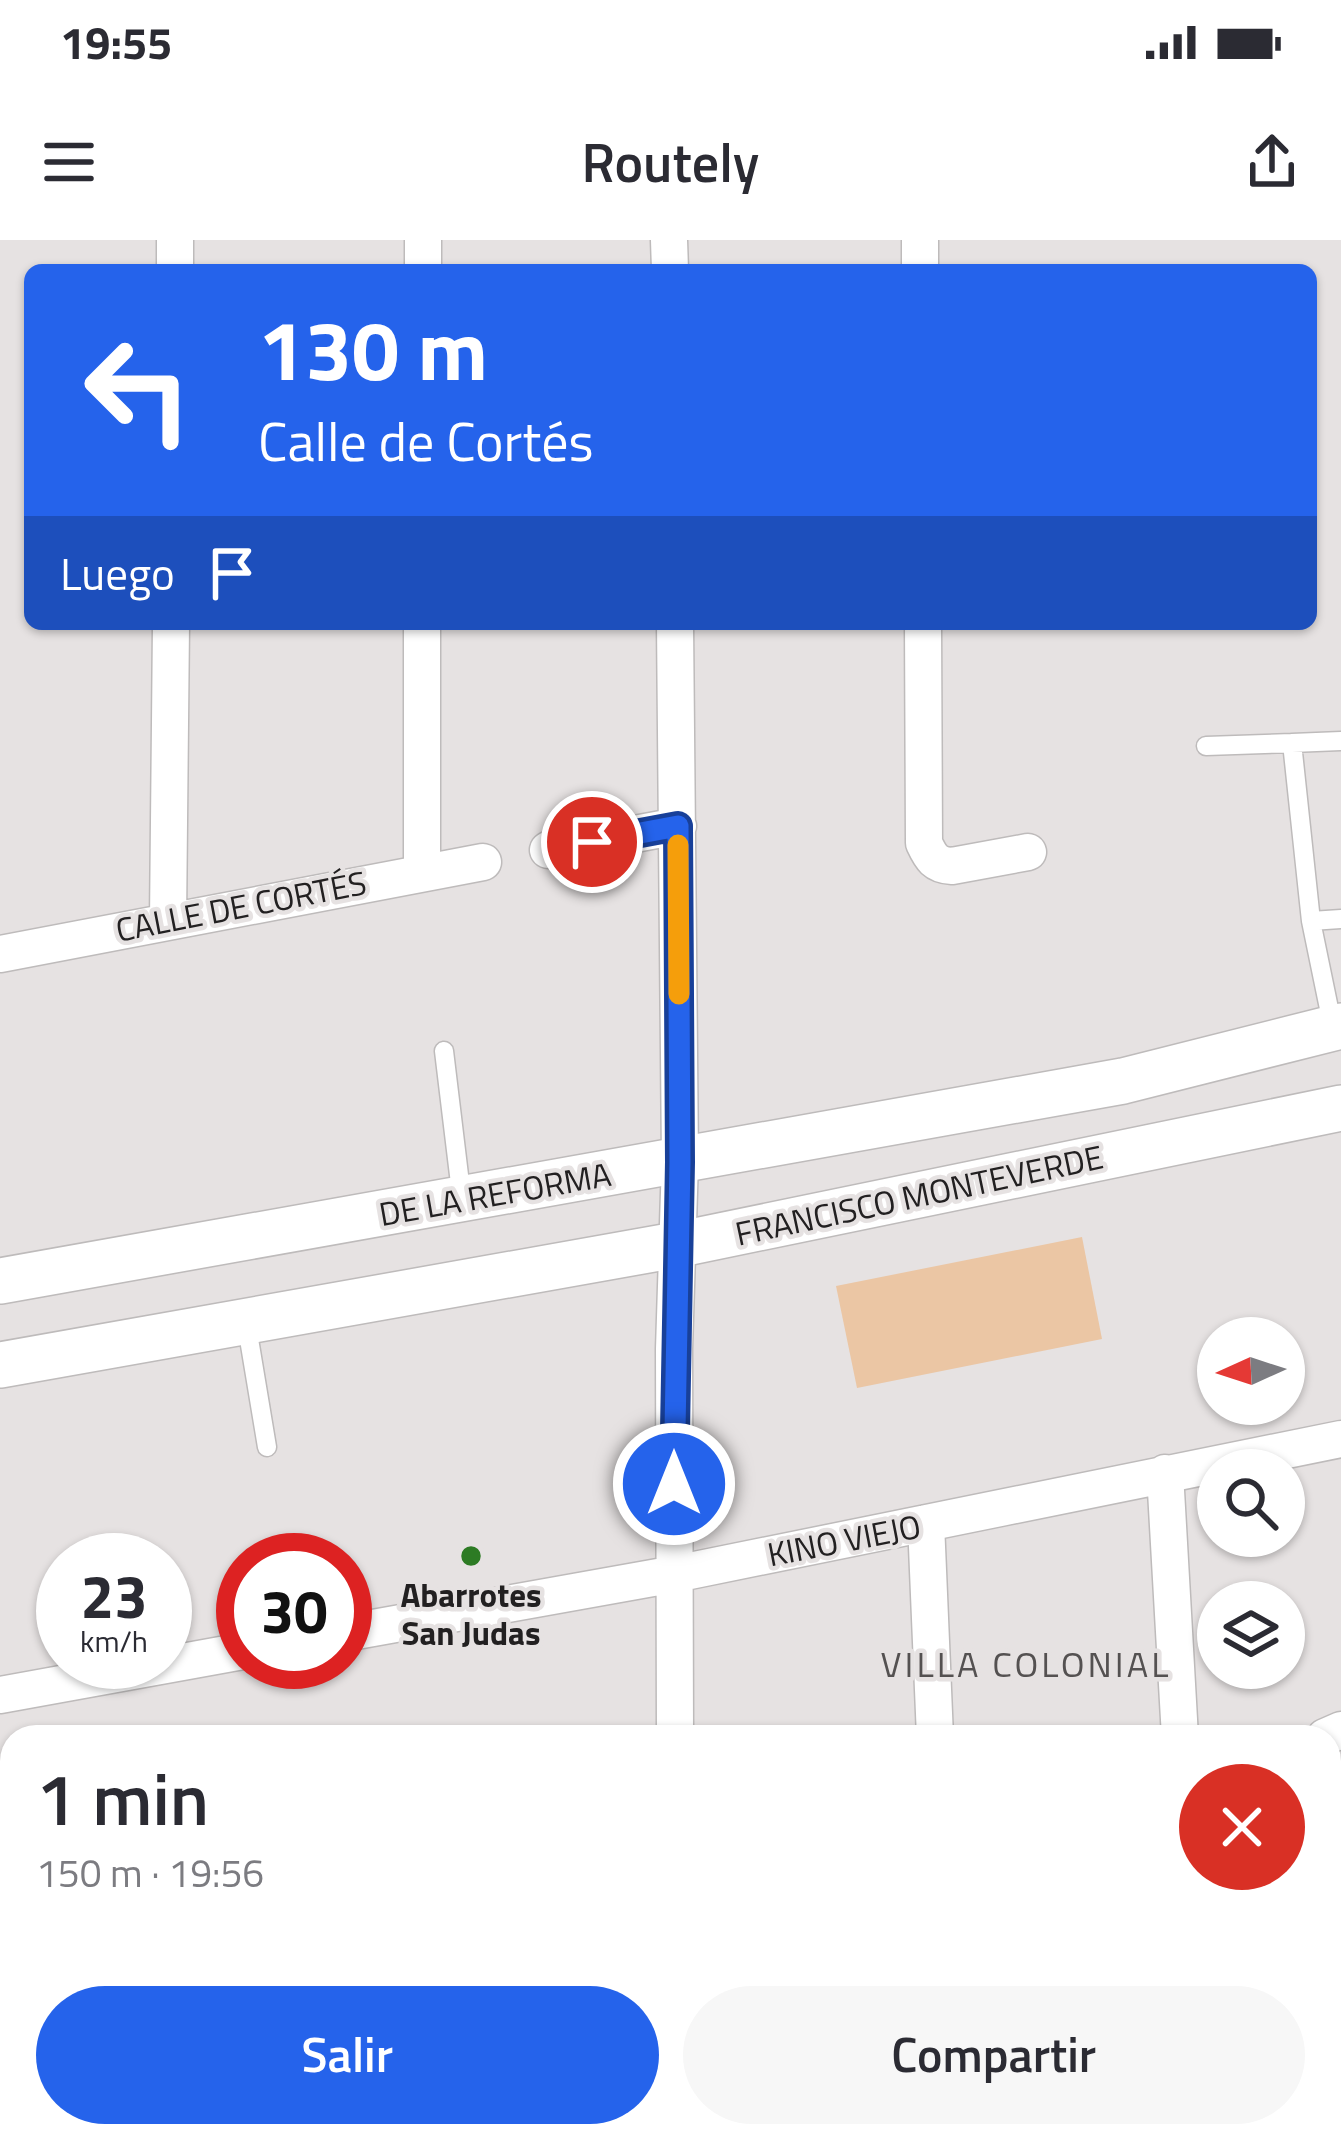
<!DOCTYPE html>
<html lang="es">
<meta charset="utf-8">
<style>
:root{--surface:#fff;--page:#f7f7f7;--text:#2b2b33;--muted:#7c7c81;--accent:#2563eb}
body{margin:0;font-family:"Titillium Web",sans-serif;background:var(--page);color:var(--text);height:100vh;display:flex;flex-direction:column;font-size:45px;white-space:nowrap}
*{box-sizing:border-box;margin:0}
p{font-size:39px;color:var(--muted)}
.icon{flex:none;width:66px;height:66px;fill:none;stroke:currentColor;stroke-width:2;stroke-linecap:round;stroke-linejoin:round}
.map{position:relative;flex:1;overflow:hidden}
.side{position:absolute;left:0px;top:1485px;width:1341px;height:423px;display:flex;flex-direction:column;background:var(--surface);border-radius:36px 36px 0 0;box-shadow:0 3px 9px #0004}
.side>*{flex:none}
.banner{position:absolute;left:24px;top:24px;width:1293px;height:366px;border-radius:18px;box-shadow:0 3px 9px #0004;background:#2563eb;color:#fff;overflow:hidden}
.needle{width:78px;rotate:267deg}
.buttons{position:absolute;left:1197px;top:1077px;display:grid;gap:24px}
.buttons a{display:grid;place-items:center;width:108px;height:108px;border-radius:50%;background:var(--surface);box-shadow:0 3px 9px #0004;font-size:60px}
.speed{position:absolute;left:36px;top:1293px;display:flex;gap:24px;font-size:60px;font-weight:700;text-align:center}
.speed>*{display:grid;place-content:center;width:156px;height:156px;border-radius:50%;background:var(--surface);box-shadow:0 3px 9px #0004;line-height:1}
.speed small{font-size:30px;font-weight:400}
.speed .limit{border:18px solid #d22;background:#fff;color:#111}
.pin{position:absolute;display:grid;place-items:center;width:102px;height:102px;color:#fff;margin:-51px;border:6px solid #fff;border-radius:50%;box-shadow:0 3px 12px #0007}
.me{position:absolute;width:132px;margin:-66px;rotate:0deg;stroke-linejoin:round;filter:drop-shadow(0 0 9px #0008)}
.turn{display:flex;align-items:center;gap:42px;height:252px;padding:0 36px;font-size:54px}
.turn .icon{width:156px;height:156px;stroke-width:2.5}
.turn b{display:block;font-size:84px;line-height:102px}
.then{display:flex;align-items:center;height:114px;padding:0 36px;background:#0003;gap:24px;font-size:45px}
.round{display:grid;place-items:center;flex:none;width:126px;height:126px;border-radius:63px;background:var(--page)}
.headline{display:flex;align-items:center;justify-content:space-between;height:204px;padding:0 36px}
h1{font-size:72px;font-weight:600;line-height:90px}
.button{display:flex;gap:24px;margin-top:auto;padding:24px 36px}
.button a{flex:1;height:138px;border-radius:72px;background:var(--accent);color:#fff;font-size:48px;font-weight:600;line-height:138px;text-align:center}
.button a+a{background:var(--page);color:var(--text)}
.status{display:flex;justify-content:space-between;align-items:center;height:84px;padding:0 60px;background:var(--surface);direction:ltr}
.status svg{height:33px;fill:currentColor}
header{display:flex;justify-content:space-between;align-items:center;height:156px;padding:0 36px;background:var(--surface);font-size:54px;font-weight:600}
.map>svg:first-child{display:block}
</style>
<div class="status"><b>19:55</b><svg viewBox="0 0 49 12"><path d="M0 12V9h3v3zM5 12V6h3v6zM10 12V3h3v9zM15 12V0h3v12zM26 1h20v11H26zM47 4h2v5h-2z"/></svg></div>
<header><svg class="icon" aria-label="menu" viewBox="0 0 24 24"><path d="M4 6h16M4 12h16M4 18h16"/></svg>Routely<svg class="icon" aria-label="share" viewBox="0 0 24 24"><path d="M12 15V3M7 8l5-5 5 5M5 13v7h14v-7"/></svg></header>
<div class="map">
<svg width="1341" height="1906" viewBox="0 0 1341 1906">
<rect width="100%" height="100%" fill="#e6e2e2"/>
<path fill="#ebc6a4" d="M1082 997 1102 1099 857 1148 836 1046Z"/>
<g fill="none" stroke-linecap="round" stroke-linejoin="round">
<defs>
<path id="service" d="M1206 506 1292 503
M1311 681 1341 679
M1333 788 1311 681 1292 503 1341 501
M444 811 462 960
M246 1081 267 1207"/>
<path id="minor" d="M669 0 670 30
M920 0V30
M175 30V0
M423 30V0
M675 384 680 921 674 1109 675 1497
M923 384 924 603C931 618 935 625 952 626L1028 612
M548 610 678 586
M422 631V384
M168 681 171 384
M0 714 483 622
M1165 1233 1180 1497
M926 1283 935 1497
M345 1393 675 1334 1341 1199
M0 1455 243 1411
M1325 1497 1341 1490
M0 1729 12 1725
M681 1896V1906
M256 1906 283 1896"/>
<path id="tertiary" d="M0 1041 1123 841 1341 786
M0 1125 676 1005 1341 868"/>
</defs>
<use href="#service" stroke="#bebbbb" stroke-width="21"/>
<use href="#minor" stroke="#bebbbb" stroke-width="39"/>
<use href="#tertiary" stroke="#bebbbb" stroke-width="48"/>
<use href="#service" stroke="#fff" stroke-width="18"/>
<use href="#minor" stroke="#fff" stroke-width="36"/>
<use href="#tertiary" stroke="#fff" stroke-width="45"/>
</g>
<g fill="none" stroke-linecap="round" stroke-linejoin="round">
<defs>
<path id="route" d="M592 602 678 586 680 922 674 1244"/>
</defs>
<use href="#route" stroke="#184099" stroke-width="30"/>
<use href="#route" stroke="#2563eb" stroke-width="21"/>
<path stroke="#f59e0b" stroke-width="21" d="M678 605 679 754"/>
</g>
<circle fill="#2d7b24" stroke="#e6e2e2" stroke-width="4.5" cx="471" cy="1316" r="12"/>
<g text-anchor="middle" stroke-width="9" stroke-linejoin="round" paint-order="stroke">
<g font-size="33" fill="#222021" stroke="#e6e2e2">
<text transform="translate(241 666) rotate(-11)" y="12">CALLE DE CORTÉS</text>
<text transform="translate(495 954) rotate(-10)" y="12">DE LA REFORMA</text>
<text transform="translate(919 955) rotate(-12)" y="12">FRANCISCO MONTEVERDE</text>
<text transform="translate(844 1300) rotate(-11)" y="12">KINO VIEJO</text>
</g>
<g font-size="33" font-weight="bold" fill="#222021" stroke="#e6e2e2">
<text x="471" y="1367">Abarrotes<tspan x="471" dy="38">San Judas</tspan></text>
</g>
<g font-size="36" letter-spacing="3" fill="#545151" stroke="#e6e2e2">
<text x="1026" y="1437">VILLA COLONIAL</text>
</g>
</g>
</svg>
<div class="buttons">
<a><svg class="needle" viewBox="-14 -14 28 28"><path d="M0-13l5 13h-10z" fill="#e53935"/><path d="M0 13l5-13h-10z" fill="#7c7c81"/></svg></a>
<a><svg class="icon" aria-label="search" viewBox="0 0 24 24"><circle cx="10" cy="10" r="6"/><path d="M15 15l6 6"/></svg></a>
<a><svg class="icon" aria-label="layers" viewBox="0 0 24 24"><path d="M12 4l9 5-9 5-9-5zM3 14l9 5 9-5"/></svg></a>
</div>
<div class="speed"><div>23<small>km/h</small></div><div class="limit">30</div></div>
<div class="pin" style="left:592px;top:602px;background:#d93025"><svg class="icon" aria-label="arrive" viewBox="0 0 24 24"><path d="M6 21V4h12l-3 4 3 4H6"/></svg></div>
<svg class="me" style="left:674px;top:1244px" viewBox="-20 -20 40 40"><circle r="17" fill="#2563eb" stroke="#fff" stroke-width="3"/><path d="M0-11L8 9 0 5-8 9z" fill="#fff"/></svg>
<div class="banner">
<div class="turn"><svg class="icon" aria-label="left" viewBox="0 0 24 24"><path d="M17 20v-9H6M10 6l-5 5 5 5"/></svg><div><b>130 m</b>Calle de Cortés</div></div>
<div class="then">Luego<svg class="icon" aria-label="arrive" viewBox="0 0 24 24"><path d="M6 21V4h12l-3 4 3 4H6"/></svg></div>
</div>
<section class="side">
<div class="headline"><div><h1>1 min</h1><p>150 m · 19:56</p></div><a class="round" style="background:#d93025;color:#fff"><svg class="icon" aria-label="close" viewBox="0 0 24 24"><path d="M6 6l12 12M18 6L6 18"/></svg></a></div>
<div class="button"><a>Salir</a><a>Compartir</a></div>
</section>
</div>
